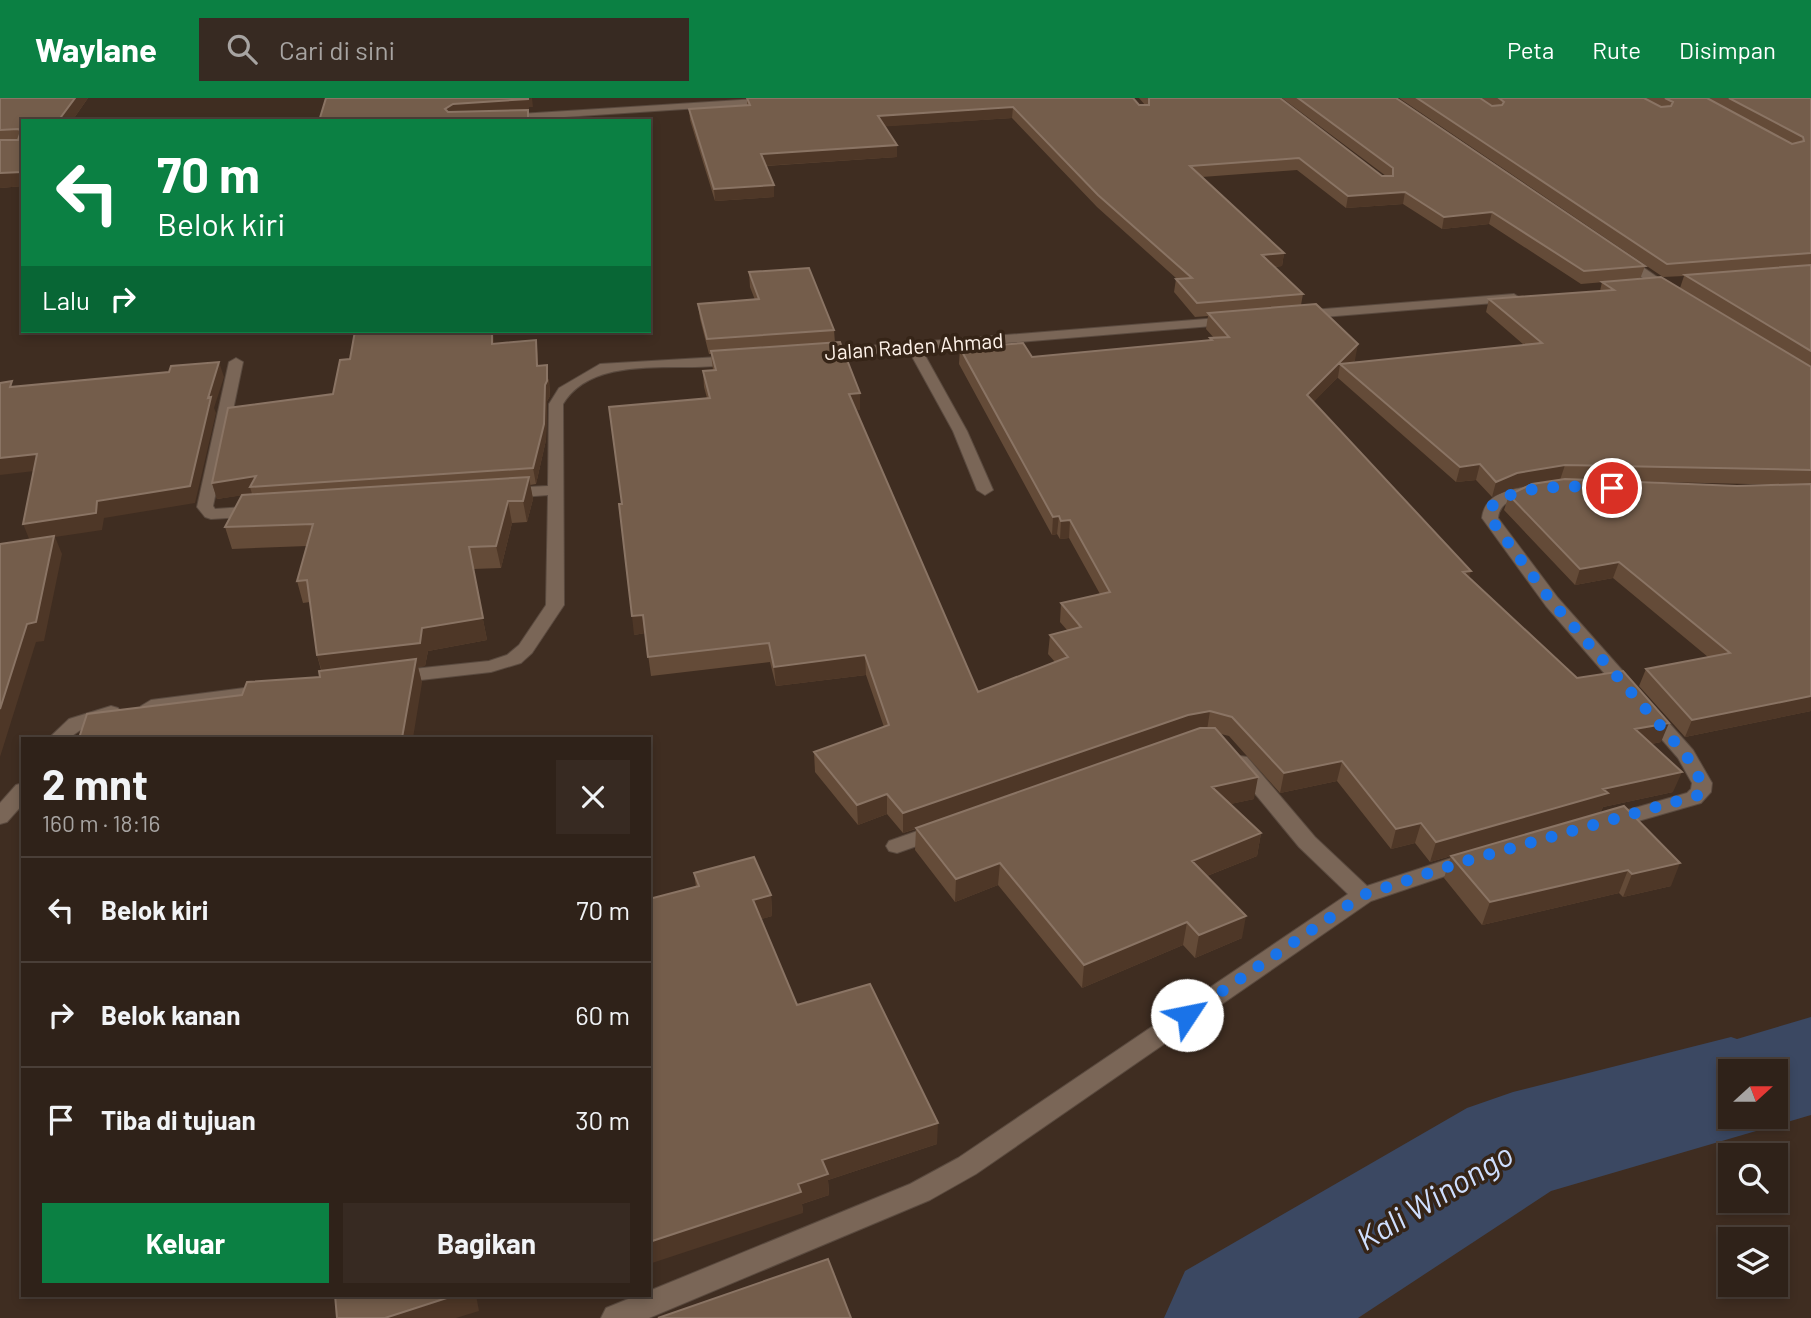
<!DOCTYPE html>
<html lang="id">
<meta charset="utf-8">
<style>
:root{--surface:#2f2219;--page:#372a22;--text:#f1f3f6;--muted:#a7a4a2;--line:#4a3f38;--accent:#0b8043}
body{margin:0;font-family:Barlow,sans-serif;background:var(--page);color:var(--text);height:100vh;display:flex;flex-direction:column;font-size:26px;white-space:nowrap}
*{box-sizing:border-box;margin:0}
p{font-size:23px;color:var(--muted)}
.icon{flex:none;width:38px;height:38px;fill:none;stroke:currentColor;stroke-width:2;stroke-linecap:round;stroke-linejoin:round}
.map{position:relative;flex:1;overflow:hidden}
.drawer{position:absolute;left:21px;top:639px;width:630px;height:560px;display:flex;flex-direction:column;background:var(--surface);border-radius:0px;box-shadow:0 4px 10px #0003,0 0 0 2px var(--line)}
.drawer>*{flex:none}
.guide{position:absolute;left:21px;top:21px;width:630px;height:214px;border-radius:0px;box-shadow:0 4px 10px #0003,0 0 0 2px var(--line);background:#0b8043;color:#fff;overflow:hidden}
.needle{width:46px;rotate:69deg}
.controls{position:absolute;left:1718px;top:961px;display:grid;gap:14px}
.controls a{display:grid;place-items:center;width:70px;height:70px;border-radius:0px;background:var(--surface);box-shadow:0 4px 10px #0003,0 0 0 2px var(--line);font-size:35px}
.pin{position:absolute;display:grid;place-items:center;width:60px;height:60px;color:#fff;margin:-30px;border:4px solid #fff;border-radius:50%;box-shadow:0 2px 7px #0007}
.me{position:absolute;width:77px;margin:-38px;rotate:56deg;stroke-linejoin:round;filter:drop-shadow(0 0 5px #0008)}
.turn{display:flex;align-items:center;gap:24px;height:147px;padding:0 21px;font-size:32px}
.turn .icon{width:91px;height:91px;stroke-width:2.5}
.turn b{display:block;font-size:49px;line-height:60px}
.then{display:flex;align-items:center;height:66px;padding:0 21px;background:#0003;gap:14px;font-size:26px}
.round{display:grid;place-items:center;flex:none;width:74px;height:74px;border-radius:0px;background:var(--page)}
.headline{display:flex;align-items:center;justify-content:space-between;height:119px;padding:0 21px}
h1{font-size:42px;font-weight:700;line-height:52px}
.action{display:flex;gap:14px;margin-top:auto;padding:14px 21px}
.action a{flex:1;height:80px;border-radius:0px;background:var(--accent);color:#fff;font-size:28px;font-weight:700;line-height:80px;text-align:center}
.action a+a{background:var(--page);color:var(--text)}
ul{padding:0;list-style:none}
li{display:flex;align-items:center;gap:21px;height:105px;padding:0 21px;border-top:2px solid var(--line)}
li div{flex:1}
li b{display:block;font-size:26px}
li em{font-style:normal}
header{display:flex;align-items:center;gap:42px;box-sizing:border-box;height:98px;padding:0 35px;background:var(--accent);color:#fff}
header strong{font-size:33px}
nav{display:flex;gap:38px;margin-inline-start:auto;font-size:24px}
.search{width:490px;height:63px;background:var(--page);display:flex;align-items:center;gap:18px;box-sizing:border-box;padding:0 24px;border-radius:0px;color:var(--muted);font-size:26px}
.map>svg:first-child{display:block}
</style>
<header>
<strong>Waylane</strong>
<div class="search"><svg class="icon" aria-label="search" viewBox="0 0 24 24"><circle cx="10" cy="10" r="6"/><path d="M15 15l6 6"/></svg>Cari di sini</div>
<nav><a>Peta</a><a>Rute</a><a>Disimpan</a></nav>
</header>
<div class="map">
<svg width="1811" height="1220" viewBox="0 0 1811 1220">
<rect width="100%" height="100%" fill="#3f2d21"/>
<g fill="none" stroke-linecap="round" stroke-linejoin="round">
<path fill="#3b4862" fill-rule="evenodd" d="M1811 919V1017L1551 1093 1358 1220H1164L1185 1173 1467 1010 1513 994 1731 939 1737 941ZM1731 973H1776V1018H1731Z"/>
<defs>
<path id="minor" d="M1619 158H1627L1680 195 1674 199 1670 198 1619 164Z
M1514 196 1520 200 1518 203 1299 221 1293 217 1299 213Z
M1231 219 1236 220V226L922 252 967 333 993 392 985 397 977 392 953 333 909 253 818 260 811 256 818 252Z
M736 258 741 259V265C688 277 596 252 563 306L564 507 532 555 521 565 491 574 394 585 387 583 385 579 387 575 394 573 489 563 507 557 519 547 546 507 548 397 508 400 500 395 508 390 548 388 549 306 559 290 600 266Z
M236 260 243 264 213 408 215 411 258 408 266 413 258 418 211 421 205 419 197 409 229 264Z
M1532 388 1538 390 1540 393 1538 396C1521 400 1500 400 1498 420L1558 500 1693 652 1712 685 1711 694 1701 705 1607 732 1600 730 1596 725 1600 720 1687 695 1691 691 1692 685 1678 660 1546 508 1482 420C1485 394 1511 392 1532 388Z
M267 587 276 593 274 597 151 614 141 608 151 602Z
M111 608 118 610 121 614 118 618 89 626 69 640H49L69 621Z
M1240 658 1247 659 1315 739 1367 788 1470 754 1478 757 1481 762 1478 767 1371 803 976 1076 930 1102 649 1220H601L606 1210 638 1197H649V1193L910 1086 958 1060 1348 796 1299 749 1233 669 1230 664 1233 659Z
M23 685V706L7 724 0 726V705L16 687Z
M940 725 948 727 951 732 948 737 897 755 889 753 886 748 889 743Z"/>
<path id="tertiary" d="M773 0 778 3 776 5 505 23H450L455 20Z"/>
</defs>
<use href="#minor" stroke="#5a4a3f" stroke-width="2"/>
<use href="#tertiary" stroke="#5a4a3f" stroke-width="2"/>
<use href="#minor" fill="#7a6657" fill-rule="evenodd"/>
<use href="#tertiary" fill="#7a6657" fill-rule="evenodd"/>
</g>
<path fill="#644b38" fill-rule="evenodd" d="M0 0H88L72 23H23V88L0 90Z
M747 0 1145 7 1139 0H1280L1382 78H1386L1282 0H1396L1645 168 1640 181 1581 186 1489 126 1442 131 1403 106 1346 110 1297 72 1202 79 1284 155 1282 168 1274 169 1303 196 1301 207 1355 262 1352 265 1524 247 1486 214 1489 201 1600 193 1602 184 1725 218 1680 190 1684 178 1663 179 1399 0H1480L1493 8 1481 0H1811V613L1685 639 1639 588 1646 571 1708 559 1613 480 1575 487 1504 412 1509 397 1531 387 1513 390 1492 399 1476 382 1456 384 1338 280V279L1313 304 1469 479 1577 580 1661 644 1651 646 1673 694 1603 709 1600 715 1671 788 1623 799 1619 795 1482 827 1444 780 1451 758 1430 764 1415 745 1391 751 1337 683 1280 695 1229 638 1221 636 1254 701 1230 706 1261 735 1257 758 1207 778 1242 840 1195 860 1183 847 1082 890 998 787 955 804 915 752 916 731 903 735 887 716 858 727 815 674 814 654 884 629 866 577 776 588 770 564 651 578 645 535 634 537 707 300 704 289 703 273 713 272 711 256H709L700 221 698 206 755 202 750 189 749 174 834 232 835 245 860 295V312H856L978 594 1055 564 1048 556 1050 537 1067 532 1060 524 1061 505 1100 496 1069 440 1060 441 1057 436 1052 437 959 266 960 250 1032 259 1210 242V240H1214L1206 231 1208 218 1195 219 1174 194 1176 181H1177L1097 109 1012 20 885 28 897 59 766 68 774 99 715 103 690 22 689 11 747 7ZM1619 383 1796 387 1737 388Z
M494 240V246L538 257V268L549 282 550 298 547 303 546 342 536 386 530 387 533 401 527 424 512 425 501 470 473 471 487 542 428 553 425 568 418 569 422 585 242 597 320 579 321 572 317 557 310 504 303 505 297 483 307 448 232 451 225 429 242 397 217 401 212 385 333 296 350 261Z
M694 775 771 797 772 818 761 821 797 907 937 1046 828 1082 829 1097 802 1106 803 1115 696 789Z"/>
<path fill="#4e3727" d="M75 0H88L72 23H58Z
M532 0 533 9H529V13H528L530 23H447L445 11 453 6Z
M1013 9 1012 20 878 29V18Z
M897 47V59L761 68V56Z
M23 72V88L0 90V75Z
M774 87V99L715 103 714 91Z
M1405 94 1403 106 1346 110 1348 98Z
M1492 114 1489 126 1442 131 1444 119Z
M1284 155 1282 168 1260 170 1262 157Z
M492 233H493L494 240 495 261 492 246Z
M536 242 538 257 539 283 537 268Z
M1358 246 1355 262 1346 271 1340 266 1338 279 1304 314 1307 297Z
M219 264 224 279 214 310 216 315 195 405 104 420 102 432 55 439 62 456 44 543 36 544 0 659V611L30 443 23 426 97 403 208 300Z
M547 267 550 298 547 303 546 342 536 386 533 370Z
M860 295V312L849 313V296Z
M37 356 43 372 0 377V360Z
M1480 366 1476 382 1456 384 1460 369Z
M1565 367 1560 382 1513 390 1492 399 1496 384 1517 375Z
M256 378 250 389 252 396 217 401 212 385Z
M529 379 533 401 527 424 523 403Z
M508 403 512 425 501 470 496 448Z
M1059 418 1057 436 1052 437 1053 419Z
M1070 422 1069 440 1060 441 1061 423Z
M469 449 487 542 428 553 425 568 418 569 422 585 413 640H402L324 580 317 557 422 530Z
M1619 464 1613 480 1575 487 1580 471Z
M1471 473 1466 491 1463 474Z
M643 517 645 535 634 537 632 518Z
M865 557 866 577 776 588 774 569Z
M1811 598V613L1685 639 1692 622Z
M1210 613 1207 632 1185 637 903 735V715L1188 617Z
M1669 625 1661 644 1628 651 1635 631Z
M1342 663 1337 683 1280 695 1284 675Z
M1682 674 1673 694 1603 709 1600 715 1430 764 1436 744 1603 691Z
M1258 679 1254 701 1208 711 1212 689Z
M887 696V716L858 727 857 707Z
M1421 725 1415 745 1391 751 1396 731Z
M1261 735 1257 758 1189 785 1192 763Z
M1000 765 998 787 955 804 956 781Z
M1680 765 1671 788 1623 799 1632 776Z
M1628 772 1619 795 1482 827 1490 804Z
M771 797 772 818 755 823 753 802Z
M1246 818 1242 840 1195 860 1199 837Z
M1187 824 1183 847 1082 890 1084 867Z
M938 1025 937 1046 828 1082 829 1097 802 1106 803 1115 649 1166V1144L822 1062Z
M456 1197H476L479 1213 456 1220H385Z"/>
<path fill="#745d4b" stroke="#8a7464" stroke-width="2" d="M0 0H75L58 23H23V72L22 74 0 75V42H18L21 33 18 31 0 32Z
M326 0H528V1L453 6 445 11 448 14 528 12V23H319Z
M747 0H1133L1139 7H1149V0H1280L1382 78H1393V70L1298 0H1396L1645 168 1584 173 1492 114 1444 119 1405 94 1348 98 1299 60 1190 68 1284 155 1262 157 1303 196 1197 205 1176 181 1192 180 1098 97 1013 9 878 18 897 47 761 56 774 87 714 91 689 11 750 7Z
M1417 0H1480L1492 8 1502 7 1504 4 1499 0H1644L1661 9 1671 8 1673 4 1665 0H1707L1792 46 1804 43 1803 39 1729 0H1811V155L1667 166Z
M1811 167V253L1685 177Z
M809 170 834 232 707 241 698 206 759 201 749 174Z
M1661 179 1811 269V372L1565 367 1517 375 1496 384 1480 366 1460 369 1340 266 1542 245 1489 201 1614 192 1602 184Z
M1316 206 1358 246 1307 297 1471 473 1463 474 1577 580 1623 573 1669 625 1635 631 1682 674 1603 691 1608 695 1436 744 1421 725 1396 731 1342 663 1284 675 1232 619 1210 613 1188 617 903 715 887 696 857 707 814 654 889 627 865 557 774 569 769 545 648 559 643 517 632 518 619 406H622L609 309 710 300 703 273 716 272 711 253 840 244 860 295 849 296 978 594 1068 559 1050 537 1081 529 1061 505 1110 494 1070 422 1061 423 1059 418 1053 419 960 250 1023 245 1032 259 1212 242 1210 240 1229 239 1208 215Z
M355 233H492V246L536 242 537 268 547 267V283L545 287 544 326 533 370 250 389 256 378 212 385 228 310 333 296 340 262 350 261Z
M219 264 208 300 211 299 190 388 97 403 96 415 23 426 37 356 0 360V285L12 283 10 289 169 274 171 268Z
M529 379 523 403H508L496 448 469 449 483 520 422 530 420 545 317 557 307 482 297 483 313 426 225 429 242 397Z
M1565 381 1737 388 1811 386V598L1692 622 1646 571 1730 555 1619 464 1580 471 1509 397 1532 386Z
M54 438 36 524 27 526 0 611V446Z
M416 561 402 640H79L87 616 242 597 247 584 320 579 319 573Z
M1200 630H1215L1258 679 1212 689 1261 735 1192 763 1246 818 1199 837 1187 824 1084 867 1000 765 956 781 916 730Z
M1624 708 1680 765 1632 776 1628 772 1490 804 1451 758Z
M754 759 771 797 753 802 797 907 870 886 938 1025 822 1062 828 1076 798 1086 801 1094 649 1144V801L699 788 694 775Z
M828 1161 851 1220H658Z
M335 1197H456L385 1220H337Z"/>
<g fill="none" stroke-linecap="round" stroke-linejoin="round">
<path stroke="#1a73e8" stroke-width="12" stroke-dasharray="0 21.6" d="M1187 917 1363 797 1462 764 1699 697 1702 685 1686 657 1552 504 1490 420 1493 406C1521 385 1579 388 1612 390"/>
</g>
<g text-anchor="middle" stroke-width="7" stroke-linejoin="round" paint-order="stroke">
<g font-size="21" fill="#fef2e9" stroke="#352417">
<text transform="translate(914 249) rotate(-4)" y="7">Jalan Raden Ahmad</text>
</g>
<g font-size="32" font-style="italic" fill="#cedefe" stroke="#352417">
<text transform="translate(1435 1099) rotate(-31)" y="11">Kali Winongo</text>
</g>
</g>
</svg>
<div class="controls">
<a><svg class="needle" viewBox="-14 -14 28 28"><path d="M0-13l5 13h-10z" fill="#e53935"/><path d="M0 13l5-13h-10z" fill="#a7a4a2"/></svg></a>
<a><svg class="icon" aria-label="search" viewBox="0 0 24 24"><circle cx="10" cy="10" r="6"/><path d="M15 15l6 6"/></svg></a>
<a><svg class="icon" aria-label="layers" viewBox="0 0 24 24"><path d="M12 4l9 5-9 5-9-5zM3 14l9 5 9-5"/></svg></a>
</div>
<div class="pin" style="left:1612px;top:390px;background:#d93025"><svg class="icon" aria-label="arrive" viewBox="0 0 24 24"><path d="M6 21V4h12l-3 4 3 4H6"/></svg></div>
<svg class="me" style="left:1187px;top:917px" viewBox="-20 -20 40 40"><circle r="19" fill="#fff"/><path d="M0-13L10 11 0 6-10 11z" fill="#1a73e8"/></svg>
<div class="guide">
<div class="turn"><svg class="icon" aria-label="left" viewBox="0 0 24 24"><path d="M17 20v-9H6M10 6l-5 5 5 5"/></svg><div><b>70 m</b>Belok kiri</div></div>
<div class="then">Lalu<svg class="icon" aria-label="right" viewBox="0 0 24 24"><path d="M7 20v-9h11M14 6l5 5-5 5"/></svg></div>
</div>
<section class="drawer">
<div class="headline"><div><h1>2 mnt</h1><p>160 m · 18:16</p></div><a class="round"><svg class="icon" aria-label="close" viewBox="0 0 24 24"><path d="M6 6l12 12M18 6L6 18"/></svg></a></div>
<ul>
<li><svg class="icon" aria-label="left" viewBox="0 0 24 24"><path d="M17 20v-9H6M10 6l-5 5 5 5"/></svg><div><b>Belok kiri</b></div><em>70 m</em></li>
<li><svg class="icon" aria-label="right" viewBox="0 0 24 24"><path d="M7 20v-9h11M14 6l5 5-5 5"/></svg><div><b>Belok kanan</b></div><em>60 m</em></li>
<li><svg class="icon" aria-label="arrive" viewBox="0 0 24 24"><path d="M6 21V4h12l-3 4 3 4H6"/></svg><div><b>Tiba di tujuan</b></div><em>30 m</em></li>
</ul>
<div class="action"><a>Keluar</a><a>Bagikan</a></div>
</section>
</div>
